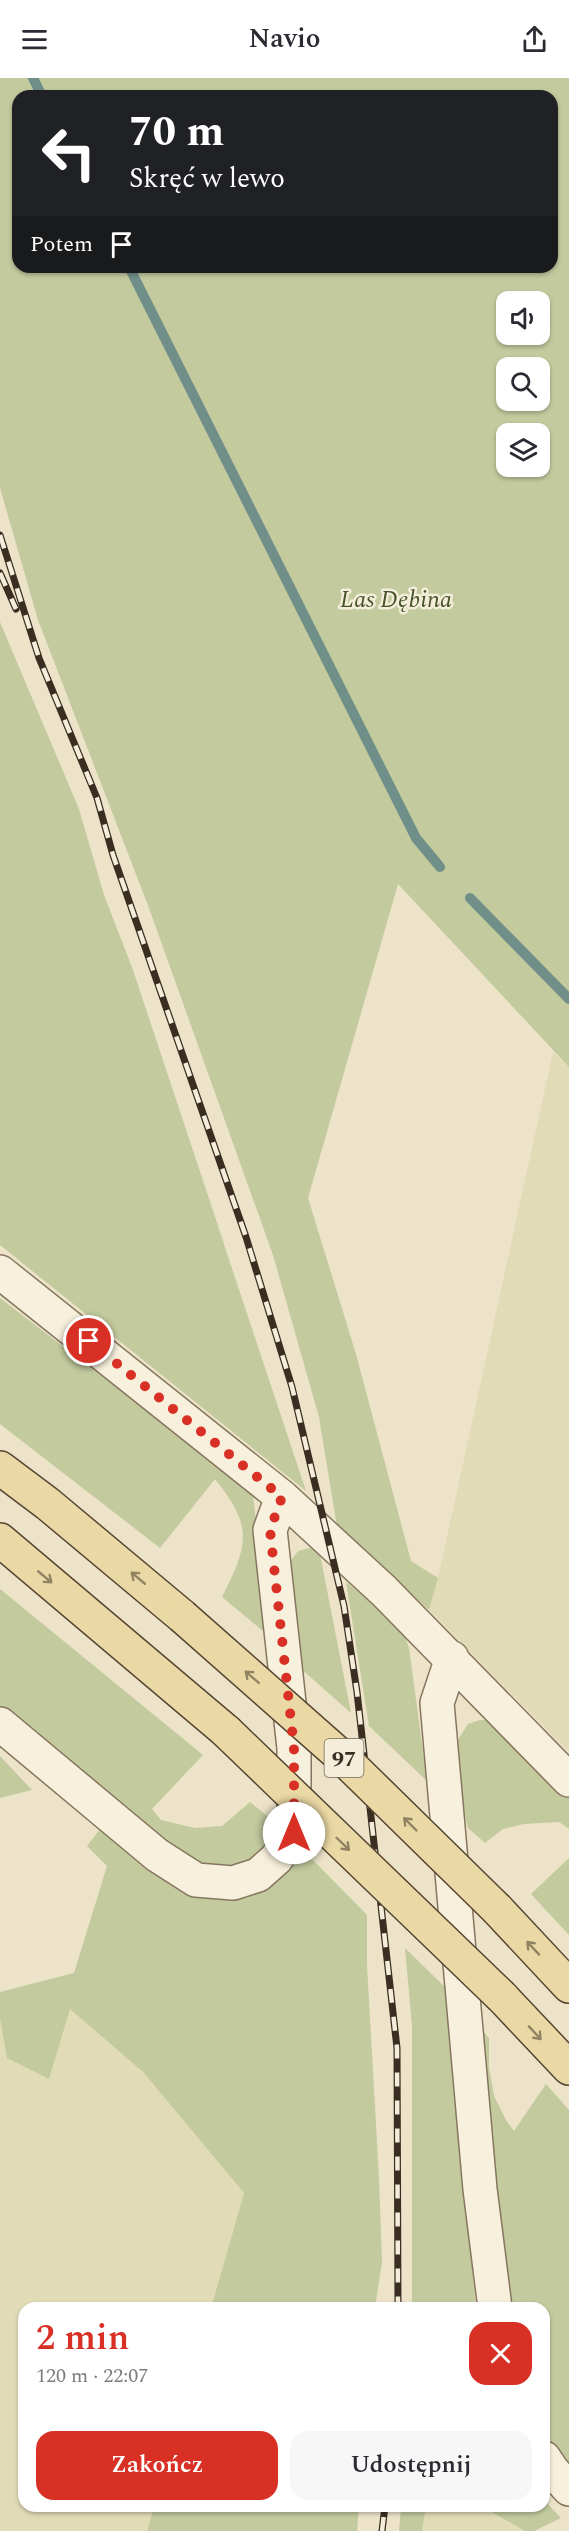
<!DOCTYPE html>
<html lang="pl">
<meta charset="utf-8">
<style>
:root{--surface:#fff;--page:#f7f7f7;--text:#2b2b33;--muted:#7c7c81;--accent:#d93025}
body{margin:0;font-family:Spectral,serif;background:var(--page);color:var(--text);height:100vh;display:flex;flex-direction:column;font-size:22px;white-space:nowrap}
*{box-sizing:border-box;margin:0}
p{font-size:20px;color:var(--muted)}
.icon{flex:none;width:33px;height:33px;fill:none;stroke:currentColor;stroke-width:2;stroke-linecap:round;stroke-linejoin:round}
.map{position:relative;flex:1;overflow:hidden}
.panel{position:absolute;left:18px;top:2224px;width:532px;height:210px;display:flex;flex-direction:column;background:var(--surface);border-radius:18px;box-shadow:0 2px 4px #0004}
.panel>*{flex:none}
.guide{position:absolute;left:12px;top:12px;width:546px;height:183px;border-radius:18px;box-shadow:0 2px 4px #0004;background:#202124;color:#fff;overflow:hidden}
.fabs{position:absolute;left:496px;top:213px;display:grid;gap:12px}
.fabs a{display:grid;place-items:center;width:54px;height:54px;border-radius:12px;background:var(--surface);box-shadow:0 2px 4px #0004;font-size:30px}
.pin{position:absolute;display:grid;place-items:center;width:51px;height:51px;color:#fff;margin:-26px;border:3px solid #fff;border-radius:50%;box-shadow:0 2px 6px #0007}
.me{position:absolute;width:66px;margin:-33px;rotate:0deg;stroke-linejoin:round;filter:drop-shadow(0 0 4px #0008)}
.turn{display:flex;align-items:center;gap:21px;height:126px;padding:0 18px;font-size:27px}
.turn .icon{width:78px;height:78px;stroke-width:2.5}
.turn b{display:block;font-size:42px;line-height:51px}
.then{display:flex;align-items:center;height:57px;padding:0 18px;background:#0003;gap:12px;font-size:22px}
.round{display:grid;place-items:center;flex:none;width:63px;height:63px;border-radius:18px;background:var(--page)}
.head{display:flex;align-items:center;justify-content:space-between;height:102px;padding:0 18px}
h1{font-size:36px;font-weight:600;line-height:45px;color:var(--accent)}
.button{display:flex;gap:12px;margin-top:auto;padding:12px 18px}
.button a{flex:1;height:69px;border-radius:18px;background:var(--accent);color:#fff;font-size:24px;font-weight:600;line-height:69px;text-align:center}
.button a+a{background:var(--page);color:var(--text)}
header{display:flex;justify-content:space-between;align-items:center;height:78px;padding:0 18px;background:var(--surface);font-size:27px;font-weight:600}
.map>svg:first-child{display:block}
</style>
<header><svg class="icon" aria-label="menu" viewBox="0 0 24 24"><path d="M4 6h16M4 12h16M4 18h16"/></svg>Navio<svg class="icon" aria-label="share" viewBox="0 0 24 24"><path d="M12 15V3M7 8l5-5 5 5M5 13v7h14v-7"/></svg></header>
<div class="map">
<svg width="569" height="2453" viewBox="0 0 569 2453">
<rect width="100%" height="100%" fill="#ece3c9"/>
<path fill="#e1dcb7" d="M553 974 569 989V1674L429 1532 438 1500Z
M69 1930 143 1994 244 2115 211 2230H24V2428L154 2429 147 2453H0V1941L7 1980Z
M426 2428 483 2429 525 2453H422Z"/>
<path fill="#c2ca9e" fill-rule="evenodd" d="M0 0H569V989L398 806 308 1120 356 1276 411 1483 438 1500 429 1532 337 1449 319 1339 273 1177 149 830 38 542 0 410ZM18 18H552V189H18ZM507 224H540V256H507ZM507 290H540V322H507ZM507 356H540V388H507Z
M0 544 79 731 104 817 133 892 306 1413 0 1167Z
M0 1220 219 1388 253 1417 269 1558 222 1519C248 1467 254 1449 215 1401L160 1470 0 1346Z
M310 1470 320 1476 351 1635 299 1589 282 1495 298 1473Z
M346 1504 401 1547 409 1570 427 1703 369 1648Z
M0 1511 203 1677 152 1731 161 1742 195 1750 222 1748 250 1724 282 1750 266 1775 244 1791 213 1797 180 1779 0 1637Z
M480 1642H495L569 1717V1751L559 1744 524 1746 503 1751 485 1765 468 1750 460 1719 456 1665 468 1646Z
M0 1678 32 1712 0 1720Z
M101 1750 149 1786 282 1797 304 1773 367 1837V1887L379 2100 382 2184 375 2230H211L244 2115 143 1994 70 1931 49 2001 7 1980 0 1941V1914L74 1895 107 1788 87 1768Z
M569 1780V1857L531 1816Z
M405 1870 453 1917 452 1968 476 2230H412V1948Z
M480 1949 489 1960V1989L494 2018 506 2042 514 2053 546 2006 569 2032V2387L545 2360 544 2230H512L491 2073Z
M545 2423 561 2440 534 2453H525L483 2429 544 2428Z
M154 2429V2428L359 2429 357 2453H147Z
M401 2429H426L422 2453H399Z"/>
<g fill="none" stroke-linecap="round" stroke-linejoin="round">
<path stroke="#718f89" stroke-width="10" d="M33 0 42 18
M129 189 416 760 440 789
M470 820 569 921"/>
<defs>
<path id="minor" d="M0 1194 282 1419 384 1513 569 1702
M452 1580 437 1625 480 2111 495 2230
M0 1646 157 1777 196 1802 233 1805 258 1797 276 1781 294 1755V1670L270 1452 282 1419
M544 2380 552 2392 569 2411"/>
<path id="major" d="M0 1390 48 1426 182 1538
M0 1462 226 1653
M497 1831 569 1908
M502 1919 569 1990"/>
</defs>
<use href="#minor" stroke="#87765f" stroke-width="36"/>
<use href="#major" stroke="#564533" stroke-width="36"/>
<use href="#minor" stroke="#f7f0dc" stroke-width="33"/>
<use href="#major" stroke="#ebd9a5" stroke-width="33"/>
<defs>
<path id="rail" d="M0 457 39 580 97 720 113 777 246 1159 292 1309 344 1528 357 1614 397 1970 398 2230
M0 495 16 531
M382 2453 385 2428"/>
</defs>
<use href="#rail" stroke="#392e21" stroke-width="7"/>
<use href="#rail" stroke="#f4edd9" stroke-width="4.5" stroke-dasharray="14" stroke-linecap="butt"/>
<defs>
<path id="major-bridge" d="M182 1538 344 1681 497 1831
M226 1653 502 1919"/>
</defs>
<use href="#major-bridge" stroke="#564533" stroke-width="36" stroke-linecap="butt"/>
<use href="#major-bridge" stroke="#ebd9a5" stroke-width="33"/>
</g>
<defs><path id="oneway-shaft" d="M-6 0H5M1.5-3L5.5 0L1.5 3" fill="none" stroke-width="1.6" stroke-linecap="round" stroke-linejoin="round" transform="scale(1.5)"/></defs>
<g stroke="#928463">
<use href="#oneway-shaft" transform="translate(45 1499) rotate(40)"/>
<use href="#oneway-shaft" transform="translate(138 1500) rotate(-140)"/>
<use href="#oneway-shaft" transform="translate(252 1599) rotate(-139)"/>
<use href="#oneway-shaft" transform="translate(410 1746) rotate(-135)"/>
<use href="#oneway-shaft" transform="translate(343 1766) rotate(44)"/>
<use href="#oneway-shaft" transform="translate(533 1870) rotate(-133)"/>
<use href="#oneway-shaft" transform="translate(535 1955) rotate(47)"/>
</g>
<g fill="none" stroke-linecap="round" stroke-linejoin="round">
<path stroke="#d93025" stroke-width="10" stroke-dasharray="0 18" d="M89 1263 282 1419 270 1452 294 1670V1755"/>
</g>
<g text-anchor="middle" stroke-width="5" stroke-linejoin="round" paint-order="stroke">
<rect fill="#f4edd9" stroke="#716758" stroke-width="1.5" x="324.5" y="1661" width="39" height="38" rx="4.5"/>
<g font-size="22" font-weight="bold" fill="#392e21">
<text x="344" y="1688">97</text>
</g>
<g font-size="24" font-style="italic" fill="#47542a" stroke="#f4edd9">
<text x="396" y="529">Las Dębina</text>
</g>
</g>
</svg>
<div class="fabs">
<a><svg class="icon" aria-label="sound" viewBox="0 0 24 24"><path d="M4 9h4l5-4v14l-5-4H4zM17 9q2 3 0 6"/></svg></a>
<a><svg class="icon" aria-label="search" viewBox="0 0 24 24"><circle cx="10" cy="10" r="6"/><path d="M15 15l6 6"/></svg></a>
<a><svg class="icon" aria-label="layers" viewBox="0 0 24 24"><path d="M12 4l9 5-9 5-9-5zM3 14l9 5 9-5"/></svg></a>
</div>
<div class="pin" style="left:89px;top:1263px;background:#d93025"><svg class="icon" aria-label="arrive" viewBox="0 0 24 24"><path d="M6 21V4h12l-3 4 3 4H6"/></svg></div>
<svg class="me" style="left:294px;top:1755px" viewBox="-20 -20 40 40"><circle r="19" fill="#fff"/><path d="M0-13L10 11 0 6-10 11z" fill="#d93025"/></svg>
<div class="guide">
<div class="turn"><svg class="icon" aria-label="left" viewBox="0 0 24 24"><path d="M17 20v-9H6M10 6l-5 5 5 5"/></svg><div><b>70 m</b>Skręć w lewo</div></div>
<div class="then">Potem<svg class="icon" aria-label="arrive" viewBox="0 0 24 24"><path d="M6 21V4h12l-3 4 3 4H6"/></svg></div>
</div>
<section class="panel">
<div class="head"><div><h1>2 min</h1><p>120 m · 22:07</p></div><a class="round" style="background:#d93025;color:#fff"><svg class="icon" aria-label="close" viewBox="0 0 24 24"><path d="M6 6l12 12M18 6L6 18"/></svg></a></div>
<div class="button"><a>Zakończ</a><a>Udostępnij</a></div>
</section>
</div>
